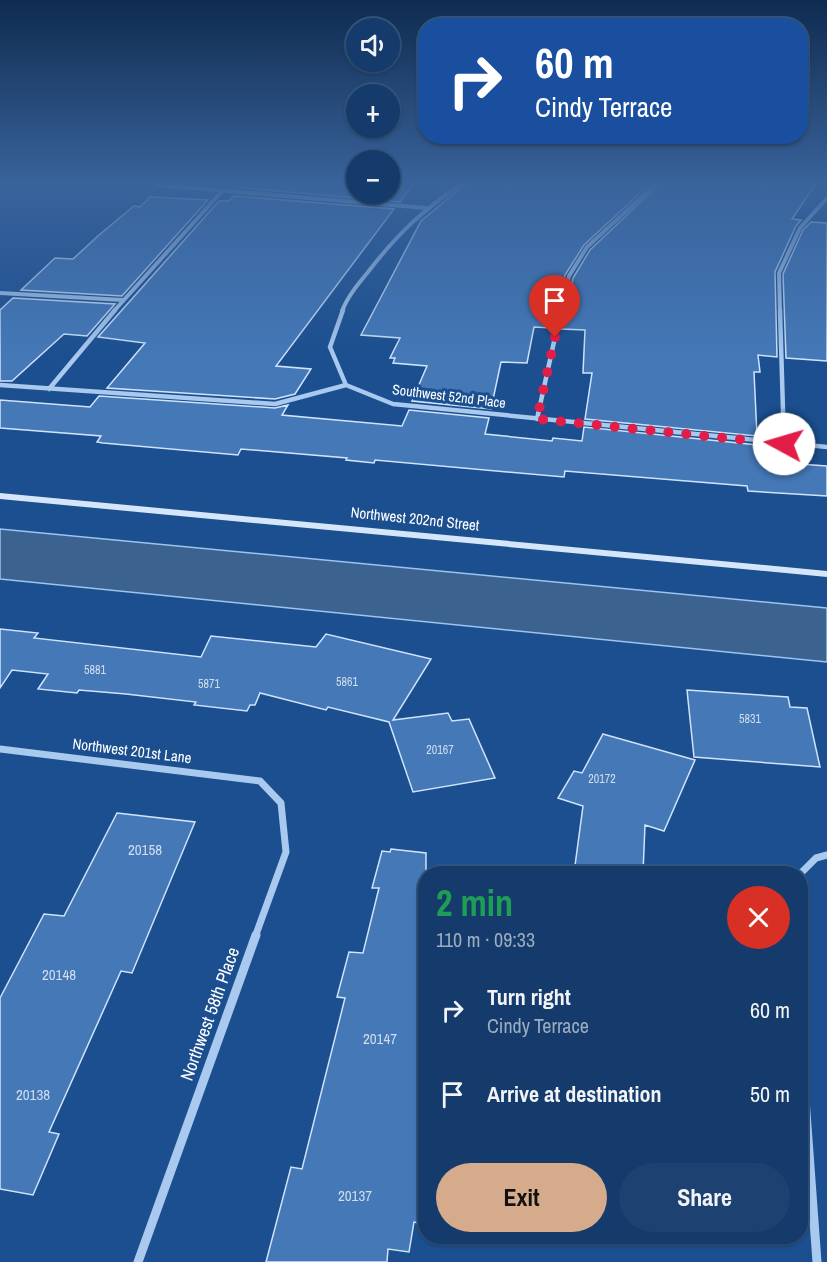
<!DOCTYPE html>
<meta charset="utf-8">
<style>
:root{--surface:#143b6b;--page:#1d4271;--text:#f1f3f6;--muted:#9dadc1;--line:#33557e;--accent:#d6ab8b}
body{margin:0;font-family:"Archivo Narrow",sans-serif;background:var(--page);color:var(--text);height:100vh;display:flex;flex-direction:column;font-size:22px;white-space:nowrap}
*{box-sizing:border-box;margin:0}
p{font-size:20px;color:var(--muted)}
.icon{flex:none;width:33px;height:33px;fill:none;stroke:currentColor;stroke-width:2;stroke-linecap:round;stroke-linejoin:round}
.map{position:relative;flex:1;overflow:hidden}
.details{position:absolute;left:418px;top:866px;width:390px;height:378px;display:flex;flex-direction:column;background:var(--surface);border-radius:24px;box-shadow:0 2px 4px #0004,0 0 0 2px var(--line)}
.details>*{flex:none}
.guide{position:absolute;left:418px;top:18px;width:390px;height:126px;border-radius:24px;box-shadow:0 2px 4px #0004,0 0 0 2px var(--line);background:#1a4fa0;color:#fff;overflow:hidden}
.controls{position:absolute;left:346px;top:18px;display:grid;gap:12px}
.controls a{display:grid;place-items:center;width:54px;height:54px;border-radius:50%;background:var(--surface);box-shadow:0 2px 4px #0004,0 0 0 2px var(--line);font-size:30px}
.pin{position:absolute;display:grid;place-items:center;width:51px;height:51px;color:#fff;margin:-62px -26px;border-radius:50% 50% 50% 0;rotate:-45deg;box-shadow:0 0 6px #0007}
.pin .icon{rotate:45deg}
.me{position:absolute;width:66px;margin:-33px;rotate:276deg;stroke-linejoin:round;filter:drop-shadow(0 0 4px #0008)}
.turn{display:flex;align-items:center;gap:21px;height:126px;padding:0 18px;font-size:27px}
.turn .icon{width:78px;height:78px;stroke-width:2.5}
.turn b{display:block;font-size:42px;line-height:51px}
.round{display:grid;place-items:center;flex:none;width:63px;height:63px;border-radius:32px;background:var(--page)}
.overview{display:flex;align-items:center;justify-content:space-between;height:102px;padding:0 18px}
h1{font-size:36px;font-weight:800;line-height:45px;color:#1e9e55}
.primary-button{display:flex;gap:12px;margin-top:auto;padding:12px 18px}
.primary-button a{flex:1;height:69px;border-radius:36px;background:var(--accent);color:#111;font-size:24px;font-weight:800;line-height:69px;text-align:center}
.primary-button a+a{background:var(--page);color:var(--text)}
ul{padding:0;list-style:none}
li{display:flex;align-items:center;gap:18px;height:84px;padding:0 18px}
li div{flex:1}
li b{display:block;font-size:22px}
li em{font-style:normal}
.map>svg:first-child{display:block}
</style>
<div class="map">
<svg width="827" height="1262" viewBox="0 0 827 1262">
<rect width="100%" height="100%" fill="#1b4f8f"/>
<path fill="#3c6290" stroke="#9cc4f0" stroke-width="1.5" d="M0 529 827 608V662L0 579Z"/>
<path fill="#4478b7" stroke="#cfe3fa" stroke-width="1.5" d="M248 182H357V194H390V182H415L400 202 242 188Z
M468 182H652L584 245 565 275 552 328 534 327 527 363 501 362 491 409 412 401 427 366 393 363 395 358H390L400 338 361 335 421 221Z
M662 182H817L792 219 801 220 796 226 775 272 777 357 758 355 760 372H754L757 436 585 419 592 373H583L585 330 561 329 573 278 590 250Z
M234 196 394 209 276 366 311 369 295 394 275 399 107 388 145 343 98 337 219 201H229Z
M150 197 208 200 122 296 21 290 55 258 73 259 99 235 134 206 140 207Z
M811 222 827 223V361L786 358 783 274 803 230Z
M13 298 115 304 87 336 64 334 12 381H0V310Z
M99 396 275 408 288 405 282 415 402 426 409 410 489 418 485 434 552 441 553 438 582 441 584 427 758 445V457L786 459V463L827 466V496L748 491 747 486 565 471 564 477 375 460 374 463 346 460 347 458 241 449 238 455 103 443 97 442 101 436 0 428V400L90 407Z
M0 629 38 633 34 638 201 657 211 636 316 647 326 634 431 659 393 720 448 713 452 721 469 719 495 778 413 792 389 722 328 707 326 710 260 693 255 705H250L247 711 194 705 196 702 126 694 79 690 77 693 38 689 48 674 12 670 0 688Z
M687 690 788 697 790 707 807 708 820 767 694 757Z
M603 734 695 760 664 831 645 825 643 873H574L583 806 558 798 574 771 582 773Z
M117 813 195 822 132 973 121 971 49 1132 59 1134 33 1195 0 1189V998L44 914 64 916Z
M391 849 426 853V1224L414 1222 409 1252 388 1249 387 1262H266L291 1167 302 1169 345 998 337 997 349 952 363 953 379 888H372L382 851 390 852Z"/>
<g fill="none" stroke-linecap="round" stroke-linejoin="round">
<path stroke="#a9c9ee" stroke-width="4" d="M157 185 426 208
M0 293 123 300
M114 311 223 190
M342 311C348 296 358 284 368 272 398 233 423 210 464 182
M561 311 569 276 587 247 658 182
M780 311 779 273 800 228 827 198"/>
<path stroke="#a9c9ee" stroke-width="4.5" d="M343 310 330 347 346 385
M780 310 784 444
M0 385 275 404 346 385 393 404 827 447
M49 389 115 310
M537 419 561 310"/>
<path stroke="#a9c9ee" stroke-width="7" d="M0 749 260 781 281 803 286 852 255 937
M801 873 816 858 827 855"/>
<path stroke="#a9c9ee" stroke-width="9" d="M801 1044 817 1262
M138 1262 256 935"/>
<path fill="#d6e6fa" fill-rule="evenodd" d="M0 493 827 571V577L0 499Z"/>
</g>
<linearGradient id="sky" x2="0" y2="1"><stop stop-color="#0f2b4f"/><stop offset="0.51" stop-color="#39639b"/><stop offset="1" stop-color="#39639b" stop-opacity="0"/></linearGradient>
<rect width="827" height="358" fill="url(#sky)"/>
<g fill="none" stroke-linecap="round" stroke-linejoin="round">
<path stroke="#e11d48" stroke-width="10" stroke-dasharray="0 18" d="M555 337 537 419 784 444"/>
</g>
<g text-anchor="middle" stroke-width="6" stroke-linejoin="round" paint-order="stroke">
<g font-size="12" fill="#d0dded">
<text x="95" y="674">5881</text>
<text x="347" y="686">5861</text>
<text x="209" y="688">5871</text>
<text x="750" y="723">5831</text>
<text x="440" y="754">20167</text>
<text x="602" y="783">20172</text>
</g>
<g font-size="14" fill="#fff" stroke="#1b4f8f">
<text transform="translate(449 396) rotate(7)" y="5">Southwest 52nd Place</text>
</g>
<g font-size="15" fill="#fff" stroke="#1b4f8f">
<text transform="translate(415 519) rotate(6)" y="5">Northwest 202nd Street</text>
<text transform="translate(132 751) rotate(7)" y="5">Northwest 201st Lane</text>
</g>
<g font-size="15" fill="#d0dded">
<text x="145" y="855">20158</text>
<text x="59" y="980">20148</text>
<text x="380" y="1044">20147</text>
<text x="33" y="1100">20138</text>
<text x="355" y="1201">20137</text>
</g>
<g font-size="18" fill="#fff" stroke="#1b4f8f">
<text transform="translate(210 1014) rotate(-70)" y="6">Northwest 58th Place</text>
</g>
</g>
</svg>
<div class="controls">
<a><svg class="icon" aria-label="sound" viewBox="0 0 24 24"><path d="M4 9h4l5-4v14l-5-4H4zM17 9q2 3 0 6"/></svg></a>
<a>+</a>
<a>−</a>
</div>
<div class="pin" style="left:555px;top:337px;background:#d93025"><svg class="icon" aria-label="arrive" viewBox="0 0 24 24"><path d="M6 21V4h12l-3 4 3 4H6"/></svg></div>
<svg class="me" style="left:784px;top:444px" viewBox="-20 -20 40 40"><circle r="19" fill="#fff"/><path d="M0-13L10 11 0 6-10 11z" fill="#e11d48"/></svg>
<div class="guide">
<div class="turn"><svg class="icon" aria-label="right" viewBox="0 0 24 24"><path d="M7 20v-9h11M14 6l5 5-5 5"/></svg><div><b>60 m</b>Cindy Terrace</div></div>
</div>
<section class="details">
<div class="overview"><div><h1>2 min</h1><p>110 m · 09:33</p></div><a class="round" style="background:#d93025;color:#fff"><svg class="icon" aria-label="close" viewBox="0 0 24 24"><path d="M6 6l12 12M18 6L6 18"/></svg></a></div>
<ul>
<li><svg class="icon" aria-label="right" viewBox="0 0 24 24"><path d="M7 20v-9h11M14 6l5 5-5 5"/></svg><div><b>Turn right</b><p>Cindy Terrace</p></div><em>60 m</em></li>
<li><svg class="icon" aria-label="arrive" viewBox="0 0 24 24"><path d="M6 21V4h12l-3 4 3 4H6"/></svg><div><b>Arrive at destination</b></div><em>50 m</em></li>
</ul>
<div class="primary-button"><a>Exit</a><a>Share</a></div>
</section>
</div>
